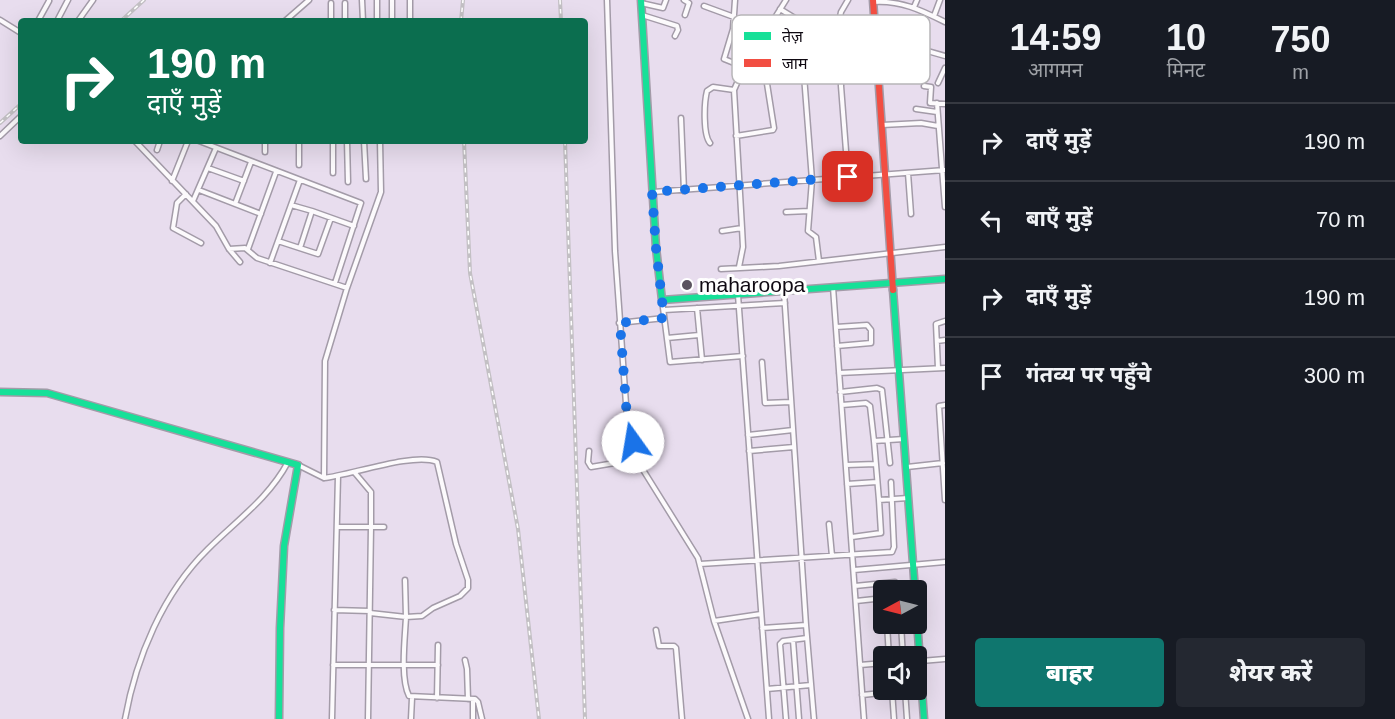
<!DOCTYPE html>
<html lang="hi">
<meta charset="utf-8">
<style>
:root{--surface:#171b24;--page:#242831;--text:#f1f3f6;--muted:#9ea1a6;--line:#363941;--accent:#0f766e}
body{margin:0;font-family:Arial,"Noto Sans Devanagari",sans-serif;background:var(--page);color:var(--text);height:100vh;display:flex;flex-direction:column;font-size:22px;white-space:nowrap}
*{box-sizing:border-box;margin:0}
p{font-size:20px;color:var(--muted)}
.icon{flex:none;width:33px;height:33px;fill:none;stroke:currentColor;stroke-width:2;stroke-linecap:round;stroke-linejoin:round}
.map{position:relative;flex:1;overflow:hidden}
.drawer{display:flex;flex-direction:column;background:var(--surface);width:450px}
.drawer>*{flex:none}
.banner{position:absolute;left:18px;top:18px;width:570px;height:126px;border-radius:6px;box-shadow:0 6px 24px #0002;background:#0b6e4f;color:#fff;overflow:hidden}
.needle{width:39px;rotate:263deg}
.buttons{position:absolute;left:873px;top:580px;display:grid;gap:12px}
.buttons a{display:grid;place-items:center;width:54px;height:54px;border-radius:6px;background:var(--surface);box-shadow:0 6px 24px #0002;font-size:30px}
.pin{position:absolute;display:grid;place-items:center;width:51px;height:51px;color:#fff;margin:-26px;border-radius:12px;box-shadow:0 3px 9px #0006}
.me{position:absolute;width:66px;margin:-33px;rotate:347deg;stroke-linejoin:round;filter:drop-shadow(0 0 4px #0008)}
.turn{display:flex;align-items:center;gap:21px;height:126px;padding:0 30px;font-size:27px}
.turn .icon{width:78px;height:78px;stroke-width:2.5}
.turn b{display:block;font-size:42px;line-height:51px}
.eta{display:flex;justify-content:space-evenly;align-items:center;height:102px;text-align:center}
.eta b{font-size:36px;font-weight:800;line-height:42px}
.action{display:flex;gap:12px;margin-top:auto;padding:12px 30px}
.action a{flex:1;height:69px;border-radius:6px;background:var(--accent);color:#fff;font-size:24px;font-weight:800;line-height:69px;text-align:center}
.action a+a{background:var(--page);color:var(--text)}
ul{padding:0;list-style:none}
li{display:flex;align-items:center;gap:18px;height:78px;padding:0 30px;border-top:2px solid var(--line)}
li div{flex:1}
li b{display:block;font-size:22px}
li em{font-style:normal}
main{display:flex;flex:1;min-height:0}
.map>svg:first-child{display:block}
</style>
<main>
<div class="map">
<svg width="945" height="719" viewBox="0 0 945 719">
<rect width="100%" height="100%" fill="#e8ddee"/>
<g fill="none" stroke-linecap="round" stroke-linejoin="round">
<defs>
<path id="street" d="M362 0 363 21
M377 0V21
M392 0V21
M607 0 615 251 627 418 640 465 698 558 714 621 748 719
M684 0 689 3 685 15
M735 0 733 29 724 59 744 67
M848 0 841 12 839 22 841 86 848 177
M873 2C900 0 921 10 945 22
M331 3V21
M345 3V21
M641 3 663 8 666 0
M704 6 734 17
M914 7 917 0
M780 9 798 20 800 23 812 180 808 231 816 237 819 261
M642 15 677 26 678 30 675 36
M934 16 940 0
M0 20 21 33
M38 21 49 1
M57 21 68 0
M78 21 93 0
M285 21 309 0
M410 21V0
M876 25 910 46 945 56
M769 55 783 57 878 51
M938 83 945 68
M924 86 931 87 930 103 945 104
M937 103 945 207
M916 109 937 112
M681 118 684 191
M882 125 921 123 938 126
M0 136 21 116
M736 136 773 130 774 128 765 71 748 61
M135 141 216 226 229 249 240 262
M199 141 361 203 335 283
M265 141V152
M299 141V165
M333 141V173
M347 141 348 182
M364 141 366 179
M710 143C703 135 704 103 707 91L713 87 734 90
M157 150 160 141
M208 168 244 181
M908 173 911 214
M172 181 188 141
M199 190 261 214
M653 192 945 170
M186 194 177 203 173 228 201 243
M193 201 216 148
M235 204 251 162
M291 205 312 211
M786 212 809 211
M722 231 742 228
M278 241 318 254 331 218
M300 248 312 211 354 226
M229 249 245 248 257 258 347 288
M248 249 276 172
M270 263 300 180
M739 267 743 247 742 228 734 90 744 67 786 0
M721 269 779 266 945 247
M833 287 864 719
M784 292 806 625
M738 295 769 719
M662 300 670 362 743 356
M697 308 702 360
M664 310 785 303
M619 323 664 318
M836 327 867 325 871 330V343L837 346
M667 338 699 335
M937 341 945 340
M762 362 765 403 791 402
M938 368 936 324 945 321
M839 373 945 368
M840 392 877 388 882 390 890 463
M842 405 866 403 870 406 874 441
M945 405 939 406 945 500
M748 435 793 430
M589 451 588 462 591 467 638 459
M749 451 794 447
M298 465 324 478 325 361 347 288 381 192 380 141
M846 465 876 464
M907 467 943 463
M355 473 371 492V527H384
M324 478C351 475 414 452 437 462L456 544 468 580V588L460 596 433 608 422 616 406 617 405 580
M847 484 877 482
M879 500 874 441 904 439
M829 524 832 556
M338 527H371L368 719
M852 537 881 533 879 500 908 498
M700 564 892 552 894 547 891 482
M854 570 945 562
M855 586 895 582 898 591
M856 601 884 598
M334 610 370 611
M370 613 406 617C405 638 400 678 409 696L475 699 478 702 482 719
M714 621 761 614
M887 624 889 657
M901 624 903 657
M762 628 806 625 814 719
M887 629 918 627
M656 630 659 646H674L676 648 682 719
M793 640 799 719
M465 660 467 669 468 699
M921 661 945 659
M333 665H438
M860 665 884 663
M767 689 811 685
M892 690 894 719
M905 690 907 719
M862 695 911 690
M437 698 438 645
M125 719C136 658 163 593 208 549 236 521 269 498 288 462
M332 719 338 476
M411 719 412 698
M473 719V699
M786 719 780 644 783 641 807 638"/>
<path id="fast" d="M641 0 656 248 662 300 945 279
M893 290 915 591
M0 392 47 393 298 465 284 546 280 628 279 719
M916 606 924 719"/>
<path id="jam" d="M873 0 893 290"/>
</defs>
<use href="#street" stroke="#a39ba8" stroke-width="7"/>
<use href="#fast" stroke="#a39ba8" stroke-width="9"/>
<use href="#jam" stroke="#a39ba8" stroke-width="9"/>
<use href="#street" stroke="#fcfafc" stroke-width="4"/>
<use href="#fast" stroke="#16e098" stroke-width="6"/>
<use href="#jam" stroke="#f24e42" stroke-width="6"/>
<defs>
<path id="rail" d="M560 0 561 21
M121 21 144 0
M461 21 463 0
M0 123 21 104
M464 141 470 273 518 529 539 719
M565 141 585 719"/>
</defs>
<use href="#rail" stroke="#c3c0c4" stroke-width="4"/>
<use href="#rail" stroke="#fff" stroke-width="1.5" stroke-dasharray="4.5" stroke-linecap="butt"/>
</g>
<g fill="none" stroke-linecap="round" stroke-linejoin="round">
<path stroke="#1a73e8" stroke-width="10" stroke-dasharray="0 18" d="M633 442 627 418 620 323 664 318 656 248 652 192 848 177"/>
</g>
<circle fill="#5b535f" stroke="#fff" stroke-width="2" cx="687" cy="285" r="6"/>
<g text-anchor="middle" stroke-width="6" stroke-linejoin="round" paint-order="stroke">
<g font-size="21" fill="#0f0912" stroke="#fff" text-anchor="start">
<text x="699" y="292">maharoopa</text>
</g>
</g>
<rect x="732" y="15" width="198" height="69" rx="9" fill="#fff" stroke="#b7b5b8" stroke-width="1.5"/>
<rect x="744" y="32" width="27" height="8" fill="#16e098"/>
<rect x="744" y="59" width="27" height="8" fill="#f24e42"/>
<g font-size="16" fill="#0f0912">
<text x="782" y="42">तेज़</text>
<text x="782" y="69">जाम</text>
</g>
</svg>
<div class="buttons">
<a><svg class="needle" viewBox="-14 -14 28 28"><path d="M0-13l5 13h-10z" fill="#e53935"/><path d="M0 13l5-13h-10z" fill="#9ea1a6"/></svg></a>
<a><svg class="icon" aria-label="sound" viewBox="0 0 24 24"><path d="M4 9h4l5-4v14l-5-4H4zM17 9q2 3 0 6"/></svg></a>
</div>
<div class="pin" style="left:848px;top:177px;background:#d93025"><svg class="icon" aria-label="arrive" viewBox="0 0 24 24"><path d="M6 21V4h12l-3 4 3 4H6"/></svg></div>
<svg class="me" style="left:633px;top:442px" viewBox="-20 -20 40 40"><circle r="19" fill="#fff"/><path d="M0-13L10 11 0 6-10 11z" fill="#1a73e8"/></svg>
<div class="banner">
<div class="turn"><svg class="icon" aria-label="right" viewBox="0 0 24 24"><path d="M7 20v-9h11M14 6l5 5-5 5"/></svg><div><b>190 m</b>दाएँ मुड़ें</div></div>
</div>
</div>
<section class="drawer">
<div class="eta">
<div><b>14:59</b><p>आगमन</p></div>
<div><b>10</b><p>मिनट</p></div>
<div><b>750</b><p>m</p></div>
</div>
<ul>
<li><svg class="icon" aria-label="right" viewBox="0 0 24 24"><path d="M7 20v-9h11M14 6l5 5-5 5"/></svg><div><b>दाएँ मुड़ें</b></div><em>190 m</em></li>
<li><svg class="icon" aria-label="left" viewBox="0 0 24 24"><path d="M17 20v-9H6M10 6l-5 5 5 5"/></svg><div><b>बाएँ मुड़ें</b></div><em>70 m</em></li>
<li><svg class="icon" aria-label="right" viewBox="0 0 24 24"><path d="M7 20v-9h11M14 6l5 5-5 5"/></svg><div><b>दाएँ मुड़ें</b></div><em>190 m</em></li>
<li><svg class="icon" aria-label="arrive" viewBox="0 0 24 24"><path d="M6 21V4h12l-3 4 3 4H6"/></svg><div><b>गंतव्य पर पहुँचे</b></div><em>300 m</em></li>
</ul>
<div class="action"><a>बाहर</a><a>शेयर करें</a></div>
</section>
</main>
